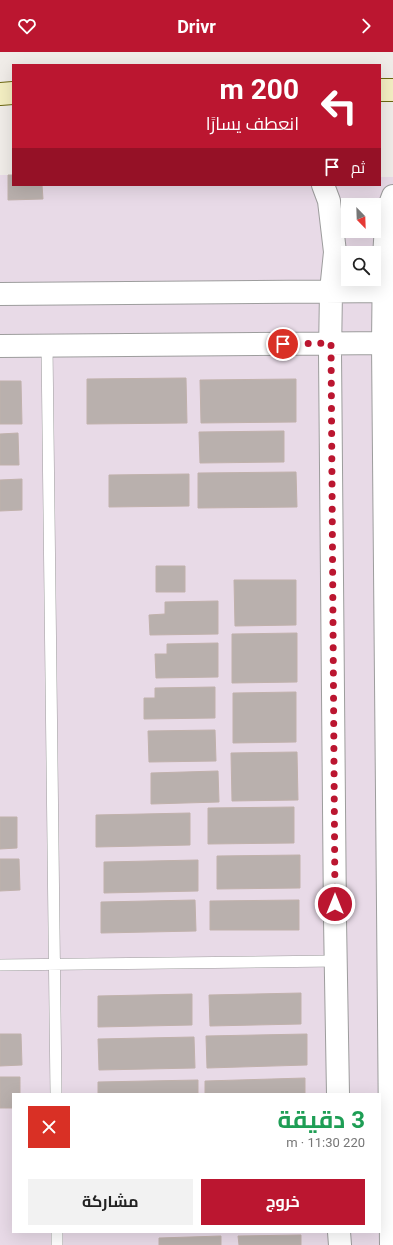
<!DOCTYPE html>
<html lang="ar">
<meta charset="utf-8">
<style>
:root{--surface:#fff;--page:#f2f2f2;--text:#222;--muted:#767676;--accent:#bb1630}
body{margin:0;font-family:Roboto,Cairo,sans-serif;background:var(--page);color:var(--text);direction:rtl;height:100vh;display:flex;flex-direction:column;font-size:15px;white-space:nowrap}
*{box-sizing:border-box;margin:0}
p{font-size:13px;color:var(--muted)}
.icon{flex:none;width:22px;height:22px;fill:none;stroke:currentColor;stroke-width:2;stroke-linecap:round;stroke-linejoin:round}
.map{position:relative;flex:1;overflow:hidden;direction:ltr}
.panel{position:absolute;left:12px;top:1041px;width:369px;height:140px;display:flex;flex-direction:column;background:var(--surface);border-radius:0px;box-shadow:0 4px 16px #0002;direction:rtl}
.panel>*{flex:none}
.guide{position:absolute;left:12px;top:12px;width:369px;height:122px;border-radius:0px;box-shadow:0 4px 16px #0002;direction:rtl;background:#bb1630;color:#fff;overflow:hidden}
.needle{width:26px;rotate:157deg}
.fabs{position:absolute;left:341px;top:146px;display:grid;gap:8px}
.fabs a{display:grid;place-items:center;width:40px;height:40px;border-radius:0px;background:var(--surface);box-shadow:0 4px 16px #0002;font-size:20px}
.pin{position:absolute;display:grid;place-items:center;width:34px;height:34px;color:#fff;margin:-17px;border:2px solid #fff;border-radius:50%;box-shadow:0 1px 4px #0007}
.me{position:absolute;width:44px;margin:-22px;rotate:0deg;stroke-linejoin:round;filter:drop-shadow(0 0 3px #0008)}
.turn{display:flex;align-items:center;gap:14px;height:84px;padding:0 16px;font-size:18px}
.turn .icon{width:52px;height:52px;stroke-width:2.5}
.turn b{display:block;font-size:28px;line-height:34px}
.then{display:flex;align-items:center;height:38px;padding:0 16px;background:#0003;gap:8px;font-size:15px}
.round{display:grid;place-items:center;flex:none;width:42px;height:42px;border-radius:0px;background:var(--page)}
.summary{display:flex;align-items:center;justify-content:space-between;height:68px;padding:0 16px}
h1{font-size:24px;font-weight:700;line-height:30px;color:#1e9e55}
.action{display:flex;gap:8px;margin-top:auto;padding:8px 16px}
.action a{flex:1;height:46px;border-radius:0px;background:var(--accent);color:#fff;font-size:16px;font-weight:700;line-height:46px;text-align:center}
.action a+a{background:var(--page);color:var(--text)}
header{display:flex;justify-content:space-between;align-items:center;height:52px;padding:0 16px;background:var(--accent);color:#fff;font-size:18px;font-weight:700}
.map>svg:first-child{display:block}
</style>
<header><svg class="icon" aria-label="forward" viewBox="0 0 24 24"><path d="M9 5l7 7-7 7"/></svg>Drivr<svg class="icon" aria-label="heart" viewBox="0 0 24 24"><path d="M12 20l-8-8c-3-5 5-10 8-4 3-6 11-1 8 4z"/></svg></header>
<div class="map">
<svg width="393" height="1193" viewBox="0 0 393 1193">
<rect width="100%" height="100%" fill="#f0ece8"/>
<path fill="#e8dae7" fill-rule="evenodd" d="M0 123H13V133H380V125H393V1193H0ZM348 153H374V179H348ZM348 201H374V227H348ZM13 1042H380V1180H13Z"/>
<path fill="#b9b0ad" stroke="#c0b1ab" d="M8 123H13V133H42L43 147 8 148Z
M186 326 187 371 87 372V327Z
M296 327V370L201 371 200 328Z
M0 329H21L22 372H0Z
M284 379V410L200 411 199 380Z
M18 381 19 413H0V382Z
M296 420 297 455 198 456V421Z
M189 422V454L109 455V423Z
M22 427V458L0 459V428Z
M156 514H185V540H156Z
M234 528H296V573L235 574Z
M218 549V582L150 583 149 563 165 562V550Z
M297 581V630L232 631V582Z
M218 591V625L156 626 155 602H167V592Z
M215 635V666L144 667V646H155V636Z
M296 640V690L233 691V641Z
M215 678 216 709 149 710 148 679Z
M297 700 298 748 232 749 231 701Z
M218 719 219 750 151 752V721Z
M294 755V791L208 792V756Z
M190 761V793L96 795V763Z
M0 765H17V796L0 797Z
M300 803V836L217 837V804Z
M0 807H19L20 838 0 839Z
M198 808V839L104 841V810Z
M195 848 196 879 101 881V850Z
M299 848V878H210V849Z
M301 941V972L210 974 209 943Z
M192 942V973L98 975V944Z
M0 982H21L22 1013 0 1014Z
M307 982V1013L207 1016 206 984Z
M194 985 195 1016 99 1018 98 987Z
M0 1025H20V1042H13V1056H0Z
M305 1026V1042H205V1029Z
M198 1028V1042H98V1030Z
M301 1183V1193H239L238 1184Z
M221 1184V1193H159V1186Z"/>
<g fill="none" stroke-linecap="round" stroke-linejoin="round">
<defs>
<path id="service" d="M47 294 56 1042
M0 913 336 909
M57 1180V1193"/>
<path id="tertiary" d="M323 133 329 149 335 200 331 239 330 301 335 868 338 1042
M0 242 393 239
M0 294 393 291
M339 1180 340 1193
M391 1193 383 291 384 204 387 160 393 144"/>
<path id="secondary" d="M380 38H393
M0 42 13 41"/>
</defs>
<use href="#service" stroke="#9d9d9d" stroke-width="12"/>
<use href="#tertiary" stroke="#9d9d9d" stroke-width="24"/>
<use href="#secondary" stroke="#6d6811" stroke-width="24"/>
<use href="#service" stroke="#fff" stroke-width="11"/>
<use href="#tertiary" stroke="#fff" stroke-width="22"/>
<use href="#secondary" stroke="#f3eec2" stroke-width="22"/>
</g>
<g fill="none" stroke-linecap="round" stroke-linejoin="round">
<path stroke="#bb1630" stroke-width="7" stroke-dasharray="0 12.6" d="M283 292 331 291 335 852"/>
</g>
</svg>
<div class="fabs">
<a><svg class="needle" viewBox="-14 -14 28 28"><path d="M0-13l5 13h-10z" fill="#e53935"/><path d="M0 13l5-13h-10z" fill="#767676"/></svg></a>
<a><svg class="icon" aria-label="search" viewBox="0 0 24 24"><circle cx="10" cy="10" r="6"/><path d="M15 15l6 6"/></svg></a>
</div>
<div class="pin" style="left:283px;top:292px;background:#d93025"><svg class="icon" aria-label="arrive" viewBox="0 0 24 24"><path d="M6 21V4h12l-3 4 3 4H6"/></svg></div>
<svg class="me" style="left:335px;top:852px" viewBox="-20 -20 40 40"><circle r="17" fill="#bb1630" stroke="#fff" stroke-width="3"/><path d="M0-11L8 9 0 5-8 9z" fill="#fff"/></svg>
<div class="guide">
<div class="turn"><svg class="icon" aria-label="left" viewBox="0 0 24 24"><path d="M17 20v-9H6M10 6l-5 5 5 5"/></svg><div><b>200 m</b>انعطف يسارًا</div></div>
<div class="then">ثم<svg class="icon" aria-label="arrive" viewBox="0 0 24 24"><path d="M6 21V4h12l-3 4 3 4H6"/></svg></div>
</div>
<section class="panel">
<div class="summary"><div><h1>3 دقيقة</h1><p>220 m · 11:30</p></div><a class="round" style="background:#d93025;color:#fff"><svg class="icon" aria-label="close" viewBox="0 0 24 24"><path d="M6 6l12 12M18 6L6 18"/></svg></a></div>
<div class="action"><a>خروج</a><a>مشاركة</a></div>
</section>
</div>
